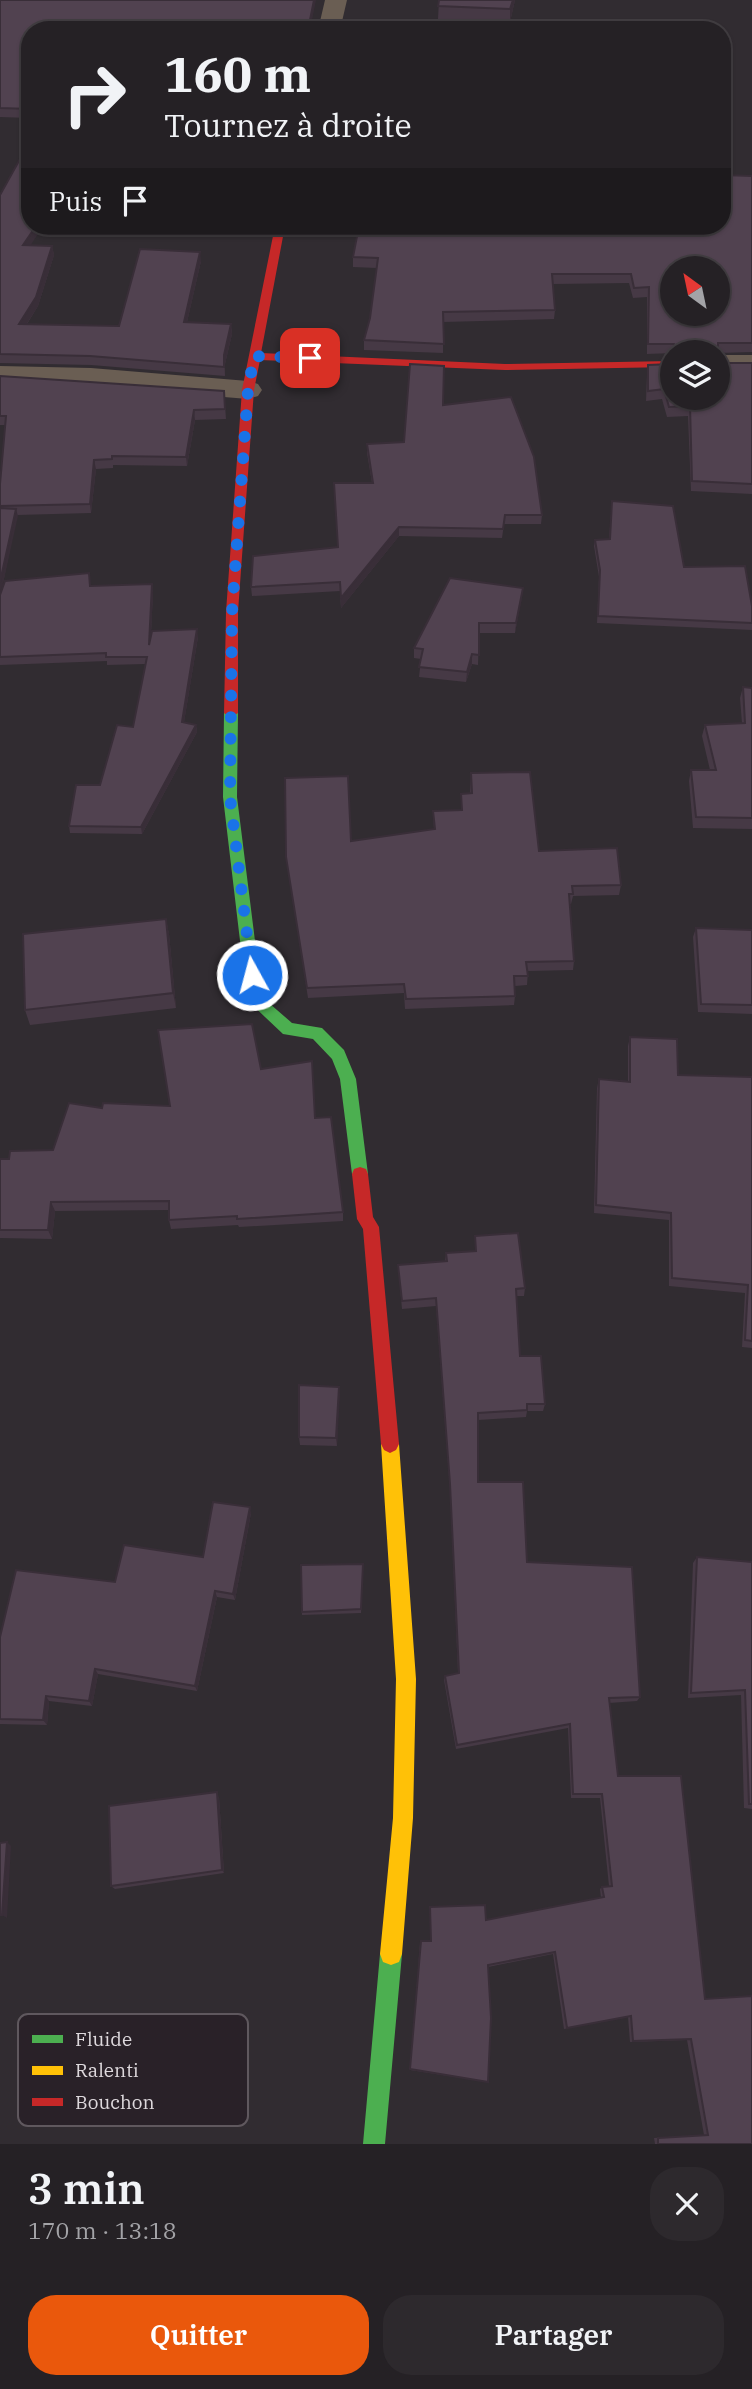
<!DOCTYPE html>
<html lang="fr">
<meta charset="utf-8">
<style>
:root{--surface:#252125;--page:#2d292d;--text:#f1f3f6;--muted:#a3a3a7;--line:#423e42;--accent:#ea580c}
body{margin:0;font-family:"IBM Plex Serif",serif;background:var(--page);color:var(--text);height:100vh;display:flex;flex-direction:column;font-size:26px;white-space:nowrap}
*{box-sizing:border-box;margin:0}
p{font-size:23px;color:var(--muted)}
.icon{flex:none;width:38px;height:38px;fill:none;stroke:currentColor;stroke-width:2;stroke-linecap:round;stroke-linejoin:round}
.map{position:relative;height:2144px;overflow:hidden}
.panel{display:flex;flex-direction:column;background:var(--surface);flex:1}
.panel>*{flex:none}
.guide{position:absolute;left:21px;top:21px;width:710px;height:214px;border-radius:28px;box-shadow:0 2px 5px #0004,0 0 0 2px var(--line);background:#252125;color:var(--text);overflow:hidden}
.needle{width:46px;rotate:327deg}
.fabs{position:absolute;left:660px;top:256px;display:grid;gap:14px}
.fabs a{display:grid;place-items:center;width:70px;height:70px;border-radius:50%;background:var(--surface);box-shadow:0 2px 5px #0004,0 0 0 2px var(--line);font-size:35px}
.pin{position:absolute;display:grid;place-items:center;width:60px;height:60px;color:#fff;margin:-30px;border-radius:14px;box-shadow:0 4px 10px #0006}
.me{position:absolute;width:77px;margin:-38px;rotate:353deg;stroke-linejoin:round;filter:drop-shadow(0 0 5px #0008)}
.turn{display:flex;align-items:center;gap:24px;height:147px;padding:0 28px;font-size:32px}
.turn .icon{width:91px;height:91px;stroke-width:2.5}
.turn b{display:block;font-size:49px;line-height:60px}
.then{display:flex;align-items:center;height:66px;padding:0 28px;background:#0003;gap:14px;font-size:26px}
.round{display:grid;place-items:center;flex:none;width:74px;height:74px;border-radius:28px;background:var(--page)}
.head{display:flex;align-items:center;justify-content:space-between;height:119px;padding:0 28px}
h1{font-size:42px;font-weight:600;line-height:52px}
.cta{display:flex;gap:14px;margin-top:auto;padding:14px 28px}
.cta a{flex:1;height:80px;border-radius:28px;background:var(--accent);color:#fff;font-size:28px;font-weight:600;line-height:80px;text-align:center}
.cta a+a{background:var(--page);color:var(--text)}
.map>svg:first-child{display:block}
</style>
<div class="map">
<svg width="752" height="2144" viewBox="0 0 752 2144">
<rect width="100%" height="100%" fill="#312c31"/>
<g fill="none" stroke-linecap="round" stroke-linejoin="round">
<path fill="#6a5e53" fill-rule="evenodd" d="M325 0H347L340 30H318Z
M718 355H752V371H718Z
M0 366 91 368 248 381 258 384 262 390 258 396 248 399 91 386 0 382Z"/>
<path fill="#4caf50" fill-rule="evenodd" d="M231 708 238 713 237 797 262 997 292 1023 322 1028 344 1050 356 1079 368 1174 366 1179 360 1181 354 1179 352 1174 340 1079 332 1059 313 1039 283 1034 247 1000 223 797 224 713Z
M391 1943 399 1946 402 1954 385 2144H363L380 1954 383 1946Z"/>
<path fill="#ffc107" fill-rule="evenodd" d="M390 1435 396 1438 399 1444 416 1679 413 1818 402 1954 399 1962 391 1965 383 1962 380 1954 393 1818 396 1679 381 1444 384 1438Z"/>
<path fill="#c62828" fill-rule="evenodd" d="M275 226H285L261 353 505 364 672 361V367L505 370 260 360 254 390 238 612V713L231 718 224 713 226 612 242 390Z
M360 1167 366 1169 368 1174 373 1217 379 1227 399 1444 396 1450 390 1453 384 1450 381 1444 363 1229 357 1219 352 1174 354 1169Z"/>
</g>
<path fill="#463945" d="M0 0 310 30H30V118L0 117Z
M439 0H515L510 22 438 19Z
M752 176V352L718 353V363H752V494L691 491 688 416 667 417 662 399 646 401 647 375 648 365 672 397 718 352H672V353L647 354V297L633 298 629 283 553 284 555 310 554 319 443 322V353L364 350V340L370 318 377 268 353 267V257Z
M0 195 31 245 52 246 54 255 38 306 27 324 119 326 201 261 187 322 231 324 232 334 225 364V376L91 365 0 363Z
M0 376 224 391 226 419 195 420 187 466 113 465V468L96 469 91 513 17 515 1 593 91 586 152 584 153 592 151 634 198 637 184 722 196 725 197 732 142 834 70 833 69 826 100 785 133 727 145 664 107 665V661L0 665V484L5 425H0Z
M443 405 542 515 541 524H504L502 538 399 536 341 608 340 591 252 596 251 587 338 547 372 483 367 453V444L404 442Z
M612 501 684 567 752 606V630L597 623 599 577 594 546 595 540 609 539Z
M523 588 515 633H479L478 665 472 664 466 682 419 677 421 659 414 658V648Z
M743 687 752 688V829L693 828 689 781 691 770H710L702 736 705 725 742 723 740 698Z
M471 773 539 851 621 885 619 895 573 896 571 904H570L574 961 573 970 528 971 527 985 515 986V996L514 1005 405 1009 404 993 308 998 286 857 351 841 434 830 433 811 461 810V794L470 793Z
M166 919 169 934 176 1008 30 1025 25 1010Z
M696 928 752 930V1014L698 1012 693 937Z
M630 1037 678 1075 752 1077V1348L742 1347 745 1293 669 1286V1220L594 1213 597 1088 599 1079 628 1081V1046Z
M261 1069 315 1118 343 1212V1221L239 1227 238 1225 171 1229 169 1220V1210L55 1211 52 1239 0 1238V1159H9L53 1150 102 1108 170 1106Z
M475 1236 525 1288 524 1296H516L520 1356 545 1404 543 1411H527L526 1417 478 1420V1482L527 1562 640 1697 637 1701 609 1703 618 1776 705 1999 752 2144H655L654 2138 704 2135 687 2040 630 2042 628 2017 564 2029 553 1954 488 1967V2082H487L410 2070 420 1943 430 1941V1907L486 1920 601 1898 600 1889 602 1887 609 1886 600 1798H571L568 1728 456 1749 444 1680 445 1676 458 1673 450 1490 436 1306 402 1309 398 1265 445 1261 446 1253 475 1251Z
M339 1387 337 1446 300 1445 299 1437Z
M251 1513 235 1600 217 1597 197 1691 98 1674 92 1706 49 1701 47 1725 0 1724V1637L115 1582 203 1557Z
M697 1557 752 1562V1809L744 1808 741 1695 688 1698 693 1563Z
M363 1564 361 1613 302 1615V1612Z
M219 1797 224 1873 115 1889 111 1886Z"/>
<path fill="#392e38" d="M314 0H316L310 30H308Z
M513 0H515L510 22V9Z
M36 226H43L25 254 23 245Z
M52 246 54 255 38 306 21 333 19 324Z
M200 252 201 261 185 331 184 322Z
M231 324 232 334 225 364V376L224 355Z
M194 410 195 420 187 466 186 457Z
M94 460 96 469 91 513 90 504Z
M16 509 18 516 0 597V582Z
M399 527V536L341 608V598Z
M152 584 153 592 150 653 149 645Z
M523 588 522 598 515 633 516 623Z
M197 629 198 637 183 729 182 722Z
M472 654V664L466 682 467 672Z
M196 725 197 732 142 834 141 827Z
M166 919 169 934 176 1008 173 993Z
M51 1202 55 1211 52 1239 48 1230Z
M339 1387 340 1395 337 1446 336 1438Z
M250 1507 251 1513 235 1600 233 1594Z
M215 1591 217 1597 197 1691 195 1686Z
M95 1669 98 1674 92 1706 89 1701Z
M46 1696 49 1701 47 1725 43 1720Z
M217 1792 219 1797 224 1873 222 1870Z
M7 1842 11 1846 7 1918 2 1915Z"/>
<path fill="#514250" stroke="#392e38" stroke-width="2" fill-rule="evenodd" d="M0 0H314L308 30H234L186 25 184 29 152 28 151 30H30V109L0 108Z
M439 0H513L510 9 438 6Z
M30 141V226H36L23 245 52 246 36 297 19 324 119 326 140 249 200 252 184 322 231 324 224 355V367L90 356 0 354V195Z
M723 175 752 176V343H718V363H752V484L692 481 690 406 669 407 664 389 648 391V365L672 364V397H718V352H676V346L674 344H648L649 287 634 288 631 274H552L555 310 443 312 444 344 364 340 370 318 378 258 353 257 359 226H723ZM672 268H718V313H672Z
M410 364 444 366 443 405 511 397 534 457 542 515H505L503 529 399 527 341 598 340 582 251 587 253 556 338 547 334 483H373L367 444 404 442Z
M0 376 224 391 225 409 194 410 186 457 112 456V459L94 460 90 504 0 506V484L6 416H0Z
M612 501 673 506 684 567 745 566 752 606V623L598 616 600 570 595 540 610 539Z
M0 508 16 509 0 582Z
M89 573 90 586 152 584 149 645 152 631 197 629 182 722 196 725 141 827 69 826 76 785H100L117 725 133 727 147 657H106V653L0 657V595L5 581Z
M450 578 523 588 516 623H479V655L472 654 467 672 419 667 423 649 414 648Z
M743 687 752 688V818L696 817 691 770H716L705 725 745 723Z
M530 772 539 851 617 848 621 885 572 886 573 894H569L574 961 526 962 528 976H514L515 996 406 999 404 984 307 988 286 857 285 778 348 776 351 841 435 829 433 811 462 810 461 794 472 793 471 773Z
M166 919 173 993 25 1010 23 934Z
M696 928 752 930V1005L701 1004Z
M252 1024 261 1069 312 1061 315 1118 331 1117 343 1212 237 1219V1216L169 1220V1201L51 1202 48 1230H0V1159H9L10 1151 53 1150 69 1103 102 1108 103 1103 170 1106 158 1030Z
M630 1037 677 1039 678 1075 752 1077V1341L745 1340 748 1285 672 1278 671 1213 596 1205 599 1079 630 1082Z
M518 1233 525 1288 516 1289 520 1356H541L545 1404H527V1410L478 1413V1482H523L527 1562 632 1567 640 1697 609 1698 618 1776H681L705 1999 752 1996V2144H658V2138L708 2135 691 2039 633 2041 631 2016 567 2028 555 1952 488 1965 491 2018 488 2082 410 2069 421 1941H431L430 1907 485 1905 486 1920 604 1897 602 1887 612 1886 602 1794H573L570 1724 457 1745 445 1676 459 1673 450 1484 436 1298 402 1301 398 1265 447 1261 446 1253 476 1251 475 1236Z
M299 1385 339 1387 336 1438 299 1437Z
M213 1502 250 1507 233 1594 215 1591 195 1686 95 1669 89 1701 46 1696 43 1720 0 1719V1637L16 1570 115 1582 124 1545 203 1557Z
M697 1557 752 1562V1804H749L745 1690 691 1693Z
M363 1564 361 1609 302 1612 301 1565Z
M217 1792 222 1870 111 1886 109 1806Z
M7 1842 2 1915H0V1843Z"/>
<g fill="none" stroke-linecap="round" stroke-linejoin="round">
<path stroke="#1a73e8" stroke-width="12" stroke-dasharray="0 21.6" d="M252 975 230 797 232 612 248 390 254 356 310 358"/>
</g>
<rect x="18" y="2014" width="230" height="112" rx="10" fill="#292128" stroke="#5f585e" stroke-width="2"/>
<rect x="32" y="2035" width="31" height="8" fill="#4caf50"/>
<rect x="32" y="2066" width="31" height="9" fill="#ffc107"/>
<rect x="32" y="2098" width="31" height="8" fill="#c62828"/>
<g font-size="19" fill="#ded9dd">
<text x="75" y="2046">Fluide</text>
<text x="75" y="2077">Ralenti</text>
<text x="75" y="2109">Bouchon</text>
</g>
</svg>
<div class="fabs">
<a><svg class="needle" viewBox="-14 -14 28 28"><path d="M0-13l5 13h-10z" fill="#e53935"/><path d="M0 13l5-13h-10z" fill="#a3a3a7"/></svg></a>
<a><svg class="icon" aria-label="layers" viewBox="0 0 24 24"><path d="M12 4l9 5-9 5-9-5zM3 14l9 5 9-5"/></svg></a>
</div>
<div class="pin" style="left:310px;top:358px;background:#d93025"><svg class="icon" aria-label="arrive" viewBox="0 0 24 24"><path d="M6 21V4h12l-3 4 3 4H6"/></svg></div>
<svg class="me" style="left:252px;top:975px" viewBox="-20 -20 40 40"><circle r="17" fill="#1a73e8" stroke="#fff" stroke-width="3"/><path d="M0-11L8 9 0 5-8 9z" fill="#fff"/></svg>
<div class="guide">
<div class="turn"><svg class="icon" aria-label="right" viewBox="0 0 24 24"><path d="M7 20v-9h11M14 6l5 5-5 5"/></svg><div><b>160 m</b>Tournez à droite</div></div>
<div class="then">Puis<svg class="icon" aria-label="arrive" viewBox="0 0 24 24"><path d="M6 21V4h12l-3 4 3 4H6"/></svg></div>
</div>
</div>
<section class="panel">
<div class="head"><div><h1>3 min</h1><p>170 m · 13:18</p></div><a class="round"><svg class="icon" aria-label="close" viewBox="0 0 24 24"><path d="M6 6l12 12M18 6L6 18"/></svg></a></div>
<div class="cta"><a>Quitter</a><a>Partager</a></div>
</section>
